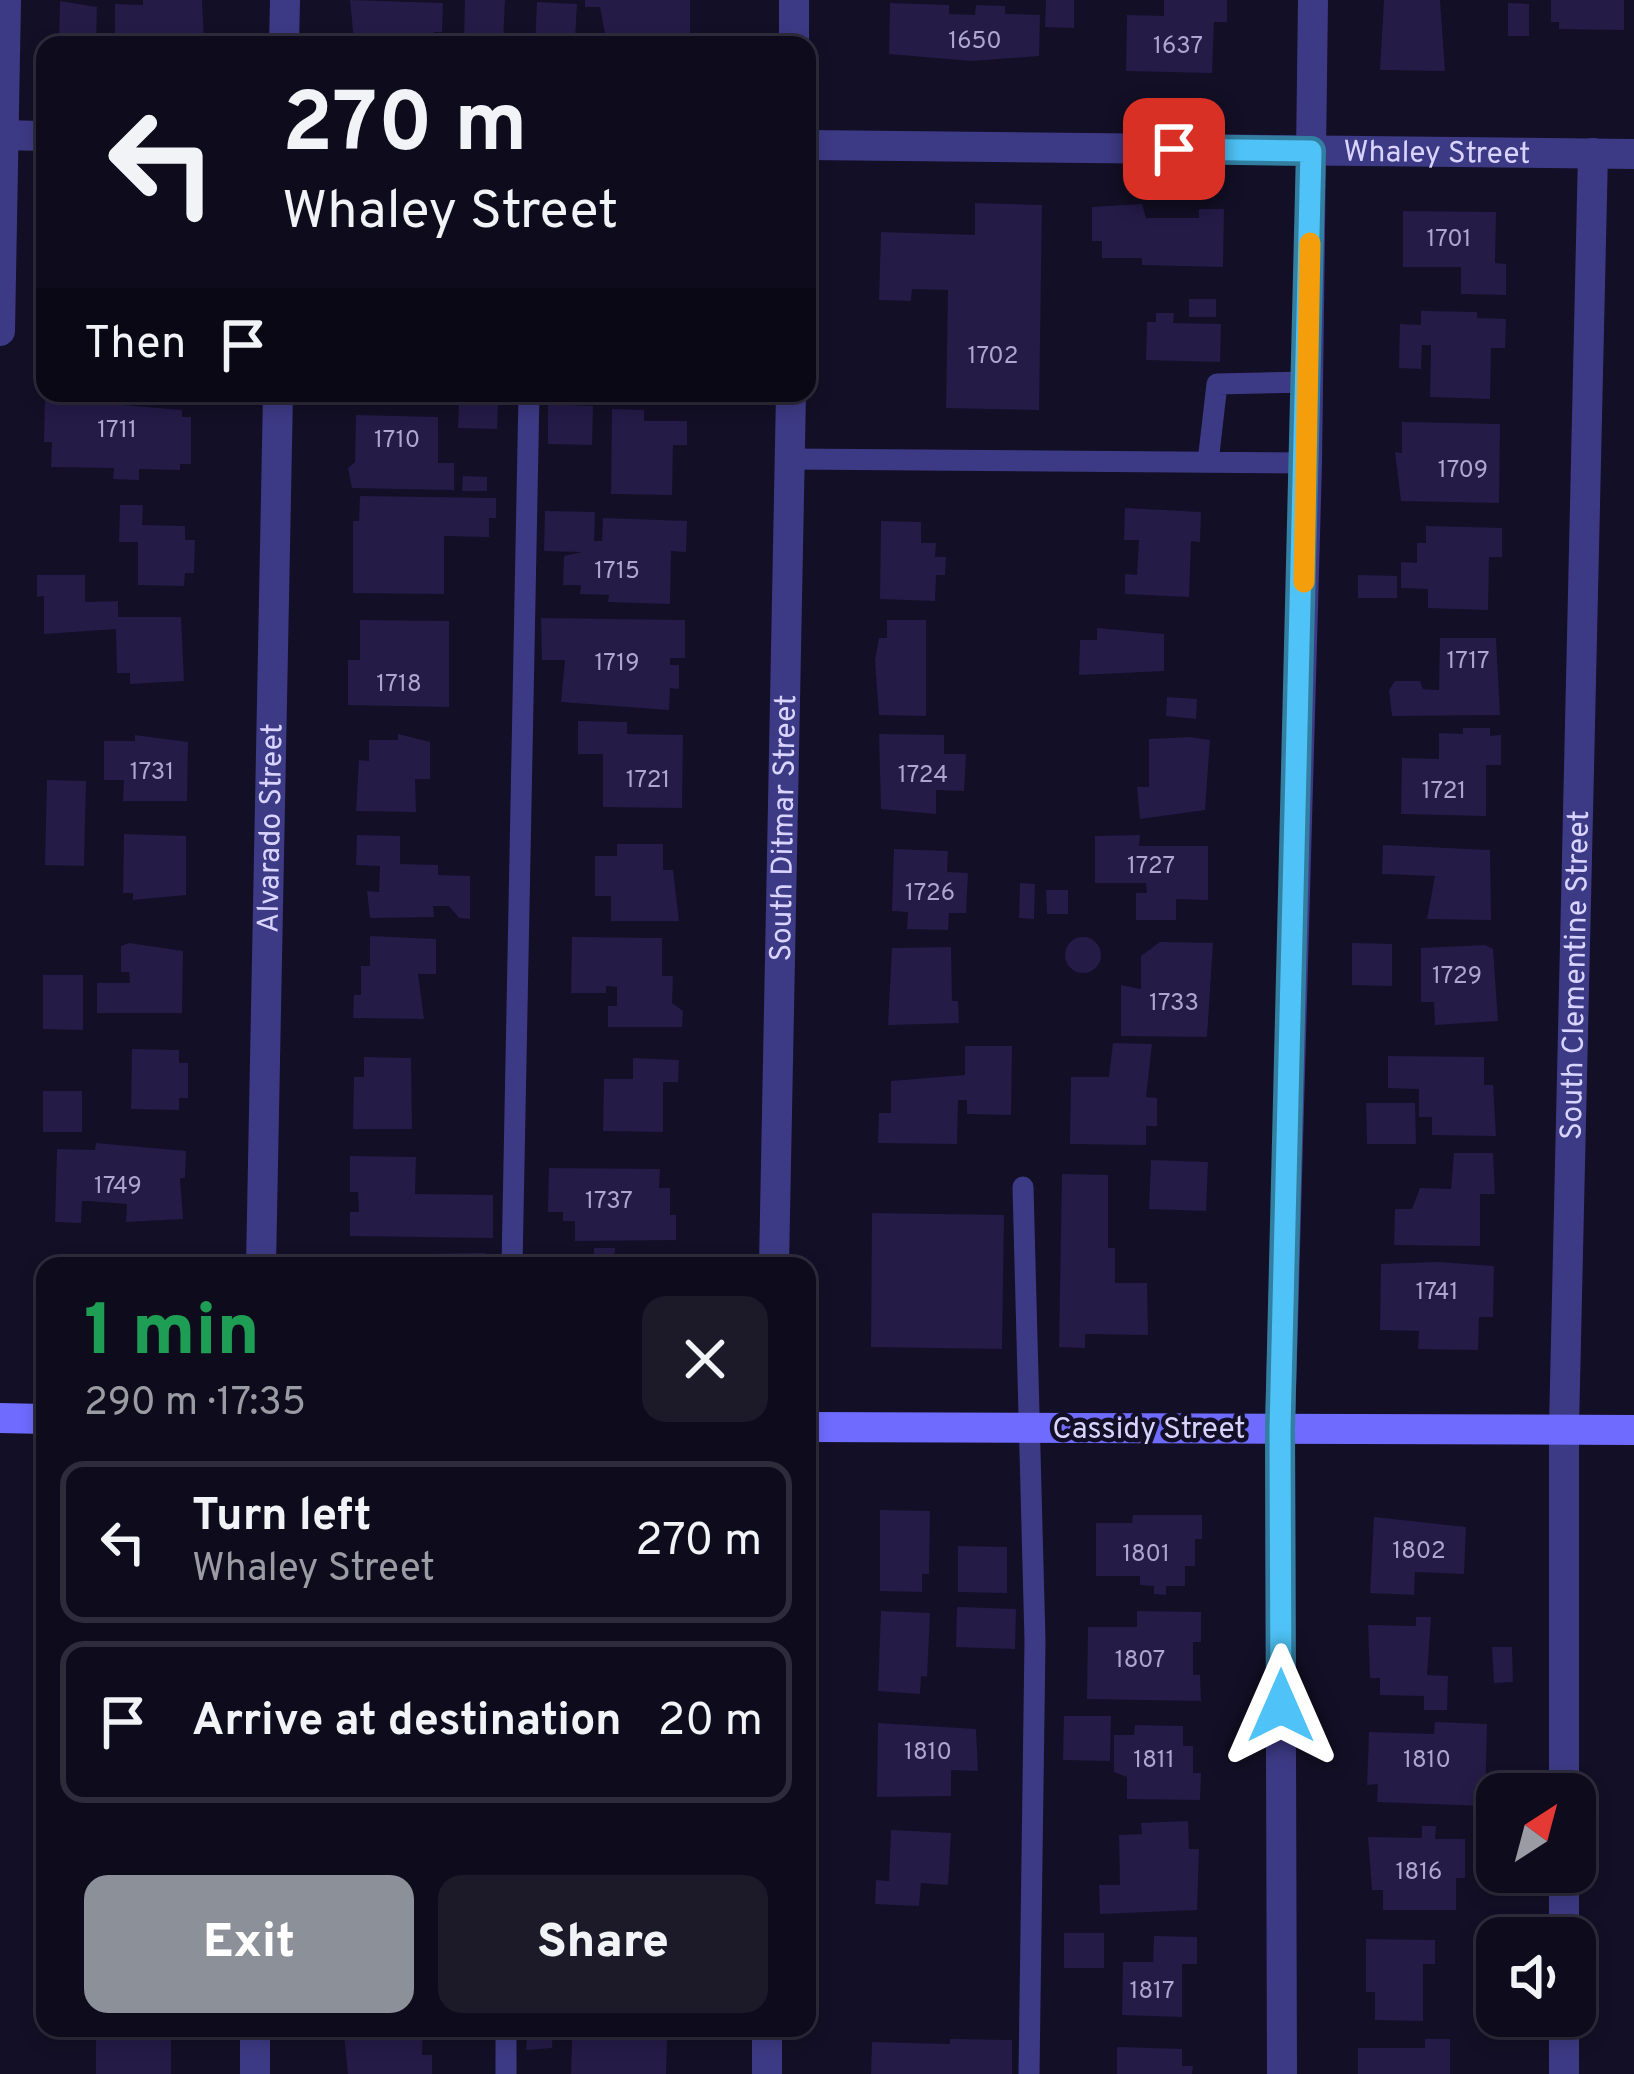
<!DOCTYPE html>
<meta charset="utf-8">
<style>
:root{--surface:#0e0b1c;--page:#1c1929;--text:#f1f3f6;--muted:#9b9ba3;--line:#2e2b3b;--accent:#8c9099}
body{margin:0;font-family:Overpass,sans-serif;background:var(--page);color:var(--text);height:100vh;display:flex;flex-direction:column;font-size:45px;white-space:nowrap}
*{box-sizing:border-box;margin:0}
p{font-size:39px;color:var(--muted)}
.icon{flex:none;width:66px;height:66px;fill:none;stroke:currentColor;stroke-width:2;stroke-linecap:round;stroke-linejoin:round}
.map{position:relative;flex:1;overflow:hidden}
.details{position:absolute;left:36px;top:1257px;width:780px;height:780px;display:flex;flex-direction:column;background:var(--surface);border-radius:24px;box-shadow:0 6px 18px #0003,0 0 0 3px var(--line)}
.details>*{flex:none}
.guide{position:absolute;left:36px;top:36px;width:780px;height:366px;border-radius:24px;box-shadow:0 6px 18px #0003,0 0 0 3px var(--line);background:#0e0b1c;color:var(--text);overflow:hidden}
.needle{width:78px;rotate:36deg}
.controls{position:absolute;left:1476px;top:1773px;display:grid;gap:24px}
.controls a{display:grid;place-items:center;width:120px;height:120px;border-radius:24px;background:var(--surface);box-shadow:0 6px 18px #0003,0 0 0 3px var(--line);font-size:60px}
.pin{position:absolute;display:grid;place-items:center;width:102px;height:102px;color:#fff;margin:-51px;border-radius:24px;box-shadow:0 6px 18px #0006}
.me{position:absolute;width:132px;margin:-66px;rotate:0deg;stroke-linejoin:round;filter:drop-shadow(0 0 9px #0008)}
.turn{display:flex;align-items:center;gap:42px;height:252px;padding:0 48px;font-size:54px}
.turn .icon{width:156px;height:156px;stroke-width:2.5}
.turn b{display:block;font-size:84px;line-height:102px}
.then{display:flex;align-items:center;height:114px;padding:0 48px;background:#0003;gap:24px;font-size:45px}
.round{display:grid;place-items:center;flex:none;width:126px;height:126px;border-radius:24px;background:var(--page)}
.headline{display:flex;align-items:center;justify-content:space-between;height:204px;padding:0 48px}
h1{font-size:72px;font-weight:800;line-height:90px;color:#1e9e55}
.action{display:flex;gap:24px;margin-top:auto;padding:24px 48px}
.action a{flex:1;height:138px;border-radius:24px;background:var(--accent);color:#fff;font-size:48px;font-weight:800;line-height:138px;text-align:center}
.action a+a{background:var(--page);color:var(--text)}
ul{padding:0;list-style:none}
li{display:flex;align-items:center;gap:36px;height:162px;margin:0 24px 18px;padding:0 24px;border:6px solid var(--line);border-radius:24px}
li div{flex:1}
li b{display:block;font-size:45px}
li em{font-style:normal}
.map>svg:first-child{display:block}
</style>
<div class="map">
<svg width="1634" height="2074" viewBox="0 0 1634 2074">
<rect width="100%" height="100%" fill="#130f26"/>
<path fill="#241b47" d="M143 0H202L204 42 122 45V34H115V4L143 5Z
M350 0 443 3 442 32H434L433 45 354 41Z
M465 0H505L503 42 464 41Z
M585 0H690V39L607 45 600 7H585Z
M1046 0H1074V28L1045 27Z
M1164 0H1227V22H1214L1212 73 1126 71 1127 15 1164 16Z
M1384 0H1440L1445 71 1380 70Z
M1551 0H1624V30L1559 29V22H1551Z
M60 1 97 7 96 42 59 41Z
M537 2 577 4 575 39H567V45H535Z
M890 3 949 5V14L975 15 976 5 1005 6V14L1040 15 1039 56 972 61 889 54Z
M1508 3 1529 4V36H1508Z
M975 203 1042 205 1039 410 946 408 948 290 912 289 911 301 879 300 881 232 975 235Z
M1142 204 1146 218H1199V209H1224L1223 267 1142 265V258H1102V241H1092V207Z
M1403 211 1496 212 1495 263 1506 264V295L1461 294V267H1403Z
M1189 299H1216V317H1189Z
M1421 311 1477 312V318L1506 319 1505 348H1491L1490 399 1430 397 1431 345H1422L1421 369 1399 368 1400 324 1421 325Z
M1156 313H1174L1173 323 1221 324 1220 362 1146 360 1147 322H1156Z
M45 393H87L86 402 182 410V417H191V464H180V470L139 469V480L113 479 114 468 51 467 52 442H44Z
M459 403 498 404 497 429 458 428Z
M548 404 593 406 592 445 548 444Z
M612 409 644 410V421H687V445H673L672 495 611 494Z
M356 415 438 417V463H454V490L352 488 348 468 355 462Z
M1402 422 1500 424 1499 503 1401 501 1395 452 1402 453Z
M463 476 487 477V491H462Z
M360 496 496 498V518H489V537L444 536V594L353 593V521H359Z
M120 505H143L142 525 185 526V540H195L194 573H185L184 586 138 585V542H119Z
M1125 508 1201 512 1200 542 1191 541 1189 597 1125 594V574L1137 575 1139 540H1124Z
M545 511 595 512 594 541H602L603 518 687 521 686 552 671 551 670 604 608 602 609 595 580 594 581 585H563L564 556 582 552 544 551Z
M881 521 921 522V543H936L935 557H946L945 575H936L935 601 880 599Z
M1426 526 1502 528V557H1489L1488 610 1428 608V589L1401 588V562L1417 563V543H1426Z
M37 575H85V602L118 601V617H181L184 681 130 684V673H117L116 629 44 634V596L37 597Z
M1358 575 1397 576V598H1358Z
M541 618 685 620V658H670V665H679V689L670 688 669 710 561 702 565 660H542Z
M360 620 449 621V707L348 705V660H360Z
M887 620H926V716L879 715 875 660 879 638H887Z
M1097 628 1164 634V671L1079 675 1080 640H1097Z
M1440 638H1496L1500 715 1392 716 1389 690 1395 681H1420L1423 689 1439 690Z
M1167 697 1197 699 1196 719 1166 716Z
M578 721 627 722V734L683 735 682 808 603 807V754H578Z
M1463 728H1490V736L1501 735V765H1486V816L1401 814 1402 758 1439 759V733L1463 734Z
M398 734 430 742V779H415L416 812 356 811 359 760 369 761V740H398Z
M879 734 944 735V754H966L964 791 936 790V814L881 809Z
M135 735 188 742 187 801H123L124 780H104V741H135Z
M1190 737 1210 740 1205 810 1140 819 1137 787H1149V739Z
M47 780 86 781 84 866 45 865Z
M124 834 186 836V895L133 900V893H123Z
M357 835 400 836V864L438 865V875L470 876V919L459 918 449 906H433L434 917 370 918 367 891 379 892 380 866 356 865Z
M1140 835 1139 846H1208V900L1176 899V920H1136V893H1147L1146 883H1095V836Z
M617 844H663V870H673L679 921H611V896H595V856H617Z
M1383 845 1490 850 1491 920 1427 919 1435 876 1382 874Z
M894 849 948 851 947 872 968 873 966 913H949L948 930 907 929 908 912 892 911Z
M1020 883 1035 884 1034 919 1019 918Z
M1046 890H1068V914H1047Z
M370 936 436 939V974H418L424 1019 353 1018 354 995H361V966H370Z
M572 937 662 938V976H673L672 1003 683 1011 682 1027H608V1006H617V987L606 986V993H571Z
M1065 955a18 18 0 1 1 36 0a18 18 0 1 1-36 0Z
M1160 942 1213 943 1207 1037 1121 1036V985L1141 989V956Z
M129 943 183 951 182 1013H97V983H130L129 972H121V946Z
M1352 943 1392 944V986L1352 985Z
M1485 945 1493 949 1498 1021 1435 1025 1434 1002H1421V948Z
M951 947 952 1001H958L959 1023 888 1025 892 948Z
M43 975H83V1030L43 1029Z
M1113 1043 1152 1044 1146 1097 1157 1098V1126H1146V1145L1070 1144 1071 1077H1109Z
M965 1046H1012L1011 1115 967 1114V1100H958L957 1144 878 1143 879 1113H891V1081L965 1075Z
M132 1049 179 1050V1063H188V1098H179V1110L131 1109Z
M1388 1056 1484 1057V1085H1493L1496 1136 1432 1135V1117H1419V1089L1388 1088Z
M364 1057 411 1058 412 1129H353L354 1077H364Z
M633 1058 679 1060 678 1082H663V1132L603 1131 604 1079H633Z
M43 1091H82V1132H43Z
M1366 1103H1415L1416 1144H1367Z
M96 1143 186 1151 185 1178H180L183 1219 126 1222 127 1204 88 1201H82L81 1223 55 1222 57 1149 95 1150Z
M1454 1153H1493L1495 1194H1480V1246L1394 1245 1395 1209H1412L1420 1188 1451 1189Z
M350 1156 416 1157 415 1194 493 1195V1238L350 1236V1212H359L358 1192H350Z
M1151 1160 1208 1162 1206 1211 1149 1209Z
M549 1168 660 1169 659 1188H670V1215H676V1240L575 1241V1221H563V1212H548Z
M1062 1174 1108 1175V1248H1115V1283H1147L1148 1335 1085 1334V1348L1059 1347Z
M872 1213 1004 1215 1002 1349 871 1347Z
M594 1248H615L614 1266H594Z
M485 1253V1266H424L425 1254Z
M544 1254 583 1255V1266H543Z
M349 1256 395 1257V1266H349Z
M1438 1262 1494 1266 1493 1317H1479L1478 1350 1418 1349 1419 1331 1380 1330 1381 1264Z
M34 1277H45V1323H34Z
M880 1510 930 1511 929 1574H922V1592L880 1591Z
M1133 1515H1202V1539H1195V1566H1185V1586H1166V1595L1154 1594V1586L1140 1585V1576H1096V1523H1132Z
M1374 1517 1466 1527 1464 1574 1415 1572 1414 1595 1370 1593Z
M958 1546 1007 1547V1593L958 1592Z
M957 1607 1016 1609 1015 1649 956 1647Z
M881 1611 930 1613 927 1677 921 1676 920 1694 878 1691Z
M1137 1611 1201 1612V1642H1193V1675H1200L1201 1701 1087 1699 1088 1627H1137Z
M1416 1617H1431L1427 1675 1448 1676 1447 1710H1424V1696L1380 1695V1678H1370L1368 1625 1416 1626Z
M1492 1647H1512L1513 1682 1494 1683Z
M1064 1716H1111L1110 1761 1063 1760Z
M1435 1722 1487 1724 1485 1806 1377 1802 1378 1784 1367 1785 1369 1732 1434 1734Z
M878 1723 976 1729 978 1771 951 1770V1796L877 1797Z
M1135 1725 1183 1726V1746H1193V1773H1201L1200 1800 1127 1799V1777L1114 1772V1735H1134Z
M1188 1821 1189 1849H1199L1197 1910 1100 1914 1099 1885H1120L1119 1835 1142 1834 1141 1823Z
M1422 1826H1436L1435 1839H1465V1878H1456V1910H1383V1890H1372L1368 1837 1422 1838Z
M891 1830 951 1833 948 1885 921 1883 919 1906 875 1904 876 1880 889 1881Z
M34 1910H45V1940H34Z
M1064 1933H1104V1968H1064Z
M1154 1936 1197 1937V1964H1182V2017L1122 2015 1123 1962H1153Z
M1366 1939 1435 1940V1964H1423V2021L1375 2020V1992H1366Z
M1485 1952H1497V1989L1485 1988Z
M123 2028 171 2029V2074H96V2034H123Z
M368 2028H423L422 2055H432V2074H348L344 2035H368Z
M528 2028H553L552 2048 526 2050Z
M950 2039 1012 2040V2074H871L872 2042 950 2044Z
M1425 2039H1450V2074H1358V2048H1425Z
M572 2040H667L666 2074H571Z
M1117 2047 1182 2049V2066H1193L1192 2074H1117Z"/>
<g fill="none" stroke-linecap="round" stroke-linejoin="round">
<path stroke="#3d3a85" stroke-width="21" d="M791 459 1307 463
M1208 462 1217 384 1308 382
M1023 1187 1035 1641 1029 2074
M512 1266 529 393
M506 2074V2028"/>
<g stroke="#3d3a85" stroke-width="30">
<path d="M284 45 285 0"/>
<path d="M794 45V0"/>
<path d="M0 135 45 136"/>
<path id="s1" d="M807 145 1634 154"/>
<path d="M0 331 6 0"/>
<path id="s2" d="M261 1266 278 393"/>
<path id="s3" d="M774 1266 791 393"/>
<path id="s4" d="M1564 1794V1428L1593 153"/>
<path d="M1564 1872V1938"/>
<path d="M1564 2016V2074"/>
<path d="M255 2074V2028"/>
<path d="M767 2074V2028"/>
<path d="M1282 2074 1280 1429 1307 463 1313 0"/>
</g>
<path stroke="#6f6bff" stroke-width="30" d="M0 1418 45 1419
M807 1427 1634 1430"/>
</g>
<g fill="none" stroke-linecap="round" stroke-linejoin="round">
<defs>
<path id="route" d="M1174 149 1311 151 1280 1429 1281 1706"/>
</defs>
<use href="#route" stroke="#337fa1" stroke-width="30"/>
<use href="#route" stroke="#4fc3f7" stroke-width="21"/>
<path stroke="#f59e0b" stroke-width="21" d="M1304 582 1310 243"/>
</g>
<g text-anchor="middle" stroke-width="9" stroke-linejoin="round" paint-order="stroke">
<g font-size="24" fill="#aca6d1">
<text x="975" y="48">1650</text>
<text x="1178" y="53">1637</text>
<text x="1449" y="246">1701</text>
<text x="993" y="363">1702</text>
<text x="117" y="437">1711</text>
<text x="397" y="447">1710</text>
<text x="1463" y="477">1709</text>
<text x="617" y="578">1715</text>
<text x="1468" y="668">1717</text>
<text x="617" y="670">1719</text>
<text x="399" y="691">1718</text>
<text x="152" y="779">1731</text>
<text x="923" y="782">1724</text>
<text x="648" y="787">1721</text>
<text x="1444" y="798">1721</text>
<text x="1151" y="873">1727</text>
<text x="930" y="900">1726</text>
<text x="1457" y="983">1729</text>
<text x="1174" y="1010">1733</text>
<text x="118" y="1193">1749</text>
<text x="609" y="1208">1737</text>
<text x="1437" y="1299">1741</text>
<text x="1419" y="1558">1802</text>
<text x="1146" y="1561">1801</text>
<text x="1140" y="1667">1807</text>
<text x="928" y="1759">1810</text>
<text x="1154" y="1767">1811</text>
<text x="1427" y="1767">1810</text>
<text x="1419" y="1879">1816</text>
<text x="1152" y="1998">1817</text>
</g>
<g font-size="30" fill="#d9d4ff" stroke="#130f26">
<text dy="10" stroke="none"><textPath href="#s1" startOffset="630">Whaley Street</textPath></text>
<text dy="10" stroke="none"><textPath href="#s2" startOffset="438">Alvarado Street</textPath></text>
<text dy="10" stroke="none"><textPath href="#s3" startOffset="438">South Ditmar Street</textPath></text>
<text dy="10" stroke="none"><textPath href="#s4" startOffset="819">South Clementine Street</textPath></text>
<text x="1149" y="1438">Cassidy Street</text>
</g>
</g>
</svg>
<div class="controls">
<a><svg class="needle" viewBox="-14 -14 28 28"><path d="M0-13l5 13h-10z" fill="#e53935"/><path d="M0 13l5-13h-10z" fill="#9b9ba3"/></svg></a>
<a><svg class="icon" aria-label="sound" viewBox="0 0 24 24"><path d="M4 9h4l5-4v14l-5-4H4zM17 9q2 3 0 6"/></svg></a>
</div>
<div class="pin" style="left:1174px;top:149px;background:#d93025"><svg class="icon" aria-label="arrive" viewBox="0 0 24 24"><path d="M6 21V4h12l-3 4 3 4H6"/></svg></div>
<svg class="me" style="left:1281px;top:1706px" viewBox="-20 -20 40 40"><path d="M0-17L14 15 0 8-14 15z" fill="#4fc3f7" stroke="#fff" stroke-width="4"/></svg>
<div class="guide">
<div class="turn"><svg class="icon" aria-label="left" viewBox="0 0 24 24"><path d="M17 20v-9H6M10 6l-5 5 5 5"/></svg><div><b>270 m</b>Whaley Street</div></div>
<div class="then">Then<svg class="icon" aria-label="arrive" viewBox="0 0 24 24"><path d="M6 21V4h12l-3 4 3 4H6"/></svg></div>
</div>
<section class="details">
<div class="headline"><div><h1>1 min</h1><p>290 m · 17:35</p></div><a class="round"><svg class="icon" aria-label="close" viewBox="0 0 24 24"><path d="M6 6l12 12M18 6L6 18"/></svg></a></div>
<ul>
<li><svg class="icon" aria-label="left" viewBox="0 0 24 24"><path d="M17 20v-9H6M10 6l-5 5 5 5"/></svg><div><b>Turn left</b><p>Whaley Street</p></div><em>270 m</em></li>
<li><svg class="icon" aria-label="arrive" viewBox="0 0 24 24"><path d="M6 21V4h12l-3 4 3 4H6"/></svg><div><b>Arrive at destination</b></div><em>20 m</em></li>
</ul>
<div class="action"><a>Exit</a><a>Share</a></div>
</section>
</div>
